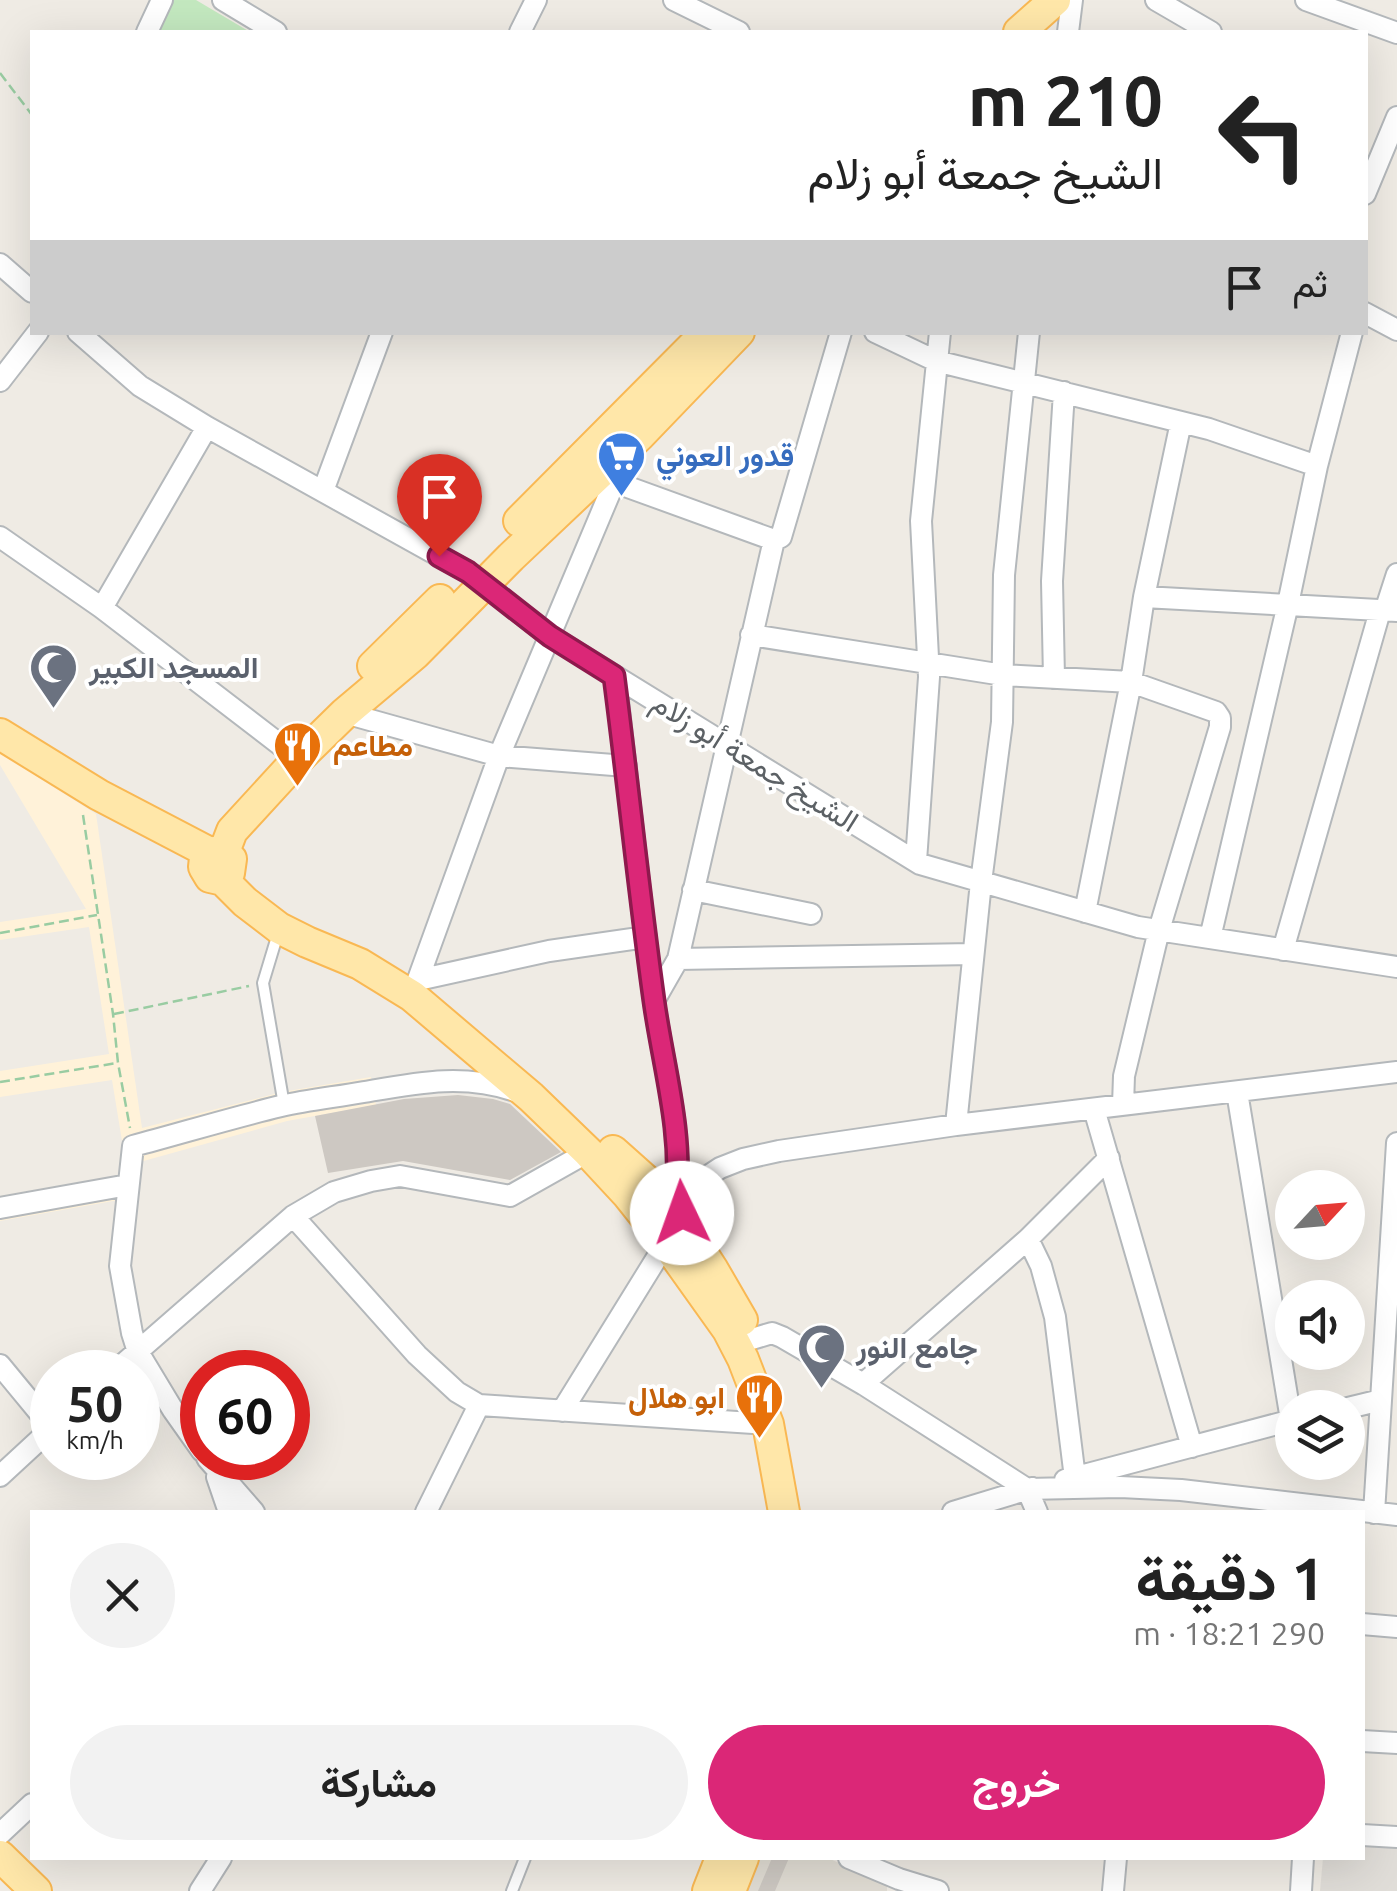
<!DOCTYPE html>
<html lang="ar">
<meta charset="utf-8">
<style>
:root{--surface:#fff;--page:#f2f2f2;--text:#222;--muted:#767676;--accent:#db2777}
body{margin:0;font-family:Ubuntu,Vazirmatn,sans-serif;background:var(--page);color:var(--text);direction:rtl;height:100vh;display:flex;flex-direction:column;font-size:38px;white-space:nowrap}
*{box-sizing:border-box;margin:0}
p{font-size:32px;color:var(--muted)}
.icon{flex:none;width:55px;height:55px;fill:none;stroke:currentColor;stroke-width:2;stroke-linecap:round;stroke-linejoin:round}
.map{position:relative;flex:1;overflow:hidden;direction:ltr}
.side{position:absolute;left:30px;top:1510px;width:1335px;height:350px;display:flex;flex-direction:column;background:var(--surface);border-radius:0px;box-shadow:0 10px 40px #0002;direction:rtl}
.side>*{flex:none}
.banner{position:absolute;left:30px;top:30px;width:1338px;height:305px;border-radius:0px;box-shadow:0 10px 40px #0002;direction:rtl;background:#fff;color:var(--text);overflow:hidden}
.needle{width:65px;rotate:64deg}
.tools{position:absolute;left:1275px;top:1170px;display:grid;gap:20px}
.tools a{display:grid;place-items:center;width:90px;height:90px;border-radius:50%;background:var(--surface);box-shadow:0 10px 40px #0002;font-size:50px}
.speed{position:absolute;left:30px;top:1350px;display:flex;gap:20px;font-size:50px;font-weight:700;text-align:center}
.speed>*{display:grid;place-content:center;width:130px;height:130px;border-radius:50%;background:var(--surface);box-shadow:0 10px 40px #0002;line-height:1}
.speed small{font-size:25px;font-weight:400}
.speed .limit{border:15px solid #d22;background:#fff;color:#111}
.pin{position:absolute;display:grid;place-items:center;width:85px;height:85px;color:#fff;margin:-102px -42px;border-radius:50% 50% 50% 0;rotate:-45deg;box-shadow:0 0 10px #0007}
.pin .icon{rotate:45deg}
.me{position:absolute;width:110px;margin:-55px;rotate:357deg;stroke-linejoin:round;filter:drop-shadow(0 0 8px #0008)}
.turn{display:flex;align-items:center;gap:35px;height:210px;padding:0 40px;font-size:45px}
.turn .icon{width:130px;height:130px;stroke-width:2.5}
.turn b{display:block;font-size:70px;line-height:85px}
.then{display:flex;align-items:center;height:95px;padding:0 40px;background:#0003;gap:20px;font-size:38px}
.round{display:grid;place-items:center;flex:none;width:105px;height:105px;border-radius:52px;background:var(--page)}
.overview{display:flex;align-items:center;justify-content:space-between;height:170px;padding:0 40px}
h1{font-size:60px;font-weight:700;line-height:75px}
.primary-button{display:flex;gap:20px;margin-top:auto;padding:20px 40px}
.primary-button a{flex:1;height:115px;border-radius:60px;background:var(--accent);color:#fff;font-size:40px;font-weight:700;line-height:115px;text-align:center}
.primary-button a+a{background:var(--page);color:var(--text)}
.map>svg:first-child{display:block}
</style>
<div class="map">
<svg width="1397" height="1891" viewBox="0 0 1397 1891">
<rect width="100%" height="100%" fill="#efebe4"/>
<path fill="#fff2d9" d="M0 753 96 814 142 1128 282 1092 371 1077 376 1105 287 1121 140 1162 136 1197 0 1221V1196L119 1175 123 1147 112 1080 0 1097V1071L109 1054 89 927 0 940V922L86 909 0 765Z"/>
<path fill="#e0ddd8" d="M1363 1844 1397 1846V1891H1320L1323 1858H1362Z"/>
<path fill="#e1ddd4" d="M758 1858H828L887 1885V1891H745Z"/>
<path fill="#c3e8bf" d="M172 0H196L250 32H157Z"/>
<path fill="#cdc8c2" d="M458 1095 493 1099 510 1104 561 1152 510 1180 403 1161 328 1173 315 1116 404 1099Z
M772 1858H789L775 1891H758Z"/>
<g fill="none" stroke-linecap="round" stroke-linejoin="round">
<defs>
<path id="service" d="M279 930 263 983 284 1105
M512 1891 525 1858"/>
<path id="minor" d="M223 0 276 32
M674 0 739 32
M1156 0 1211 32
M1306 0 1397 33
M147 32 162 0
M520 32 536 0
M1068 32 1072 0
M1365 194 1397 117
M0 264 32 292
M1365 313 1397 330
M78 332 140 386 207 427 468 572 550 636 920 864 1138 927 1397 967
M875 332 936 361 1209 429 1317 466
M0 381 38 332
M603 478 774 540 781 537 841 332
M323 491 382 332
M0 537 102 608 287 750
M1144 597 1181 422
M102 608 207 427
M1385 611 1397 574
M751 635 1003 675 1131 682 1216 712 1220 718V727L1159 930 1124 1076 1123 1105
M615 676C628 784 639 893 654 1001 663 1065 683 1131 676 1197
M1054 678 1052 581 1064 392
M345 713 499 756 626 766
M916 861 929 677 921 521 940 332
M693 890 811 914
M1085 912 1131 682 1144 597 1397 611
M1210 938 1288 604 1317 466 1352 332
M1283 950 1380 611
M678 959 973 954
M418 980 549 951 646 937
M412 996 499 756 614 483
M654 1001 678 959 774 540
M1237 1092 1291 1420
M1094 1109 1192 1447
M956 1125 981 882 1002 722 1004 575 1029 332
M676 1197 720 1168 743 1159 779 1151 956 1125 1397 1072
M0 1208 128 1185
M293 1216 417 1355 457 1392 479 1405 768 1424
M1028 1239 1041 1266 1055 1317 1075 1478
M752 1339 772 1333 782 1337 863 1384 1027 1489 1120 1487 1181 1490 1397 1515
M0 1365 52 1428
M114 1372 293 1216 334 1192 371 1181 400 1176 510 1196 588 1152
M863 1384 1028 1239 1109 1158
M1348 1408 1381 1400
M562 1411 666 1243
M202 1451 173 1410 138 1352 132 1333 120 1266 133 1146C182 1133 231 1118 281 1106 308 1100 336 1097 364 1092 416 1083 464 1073 515 1091
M207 1458 254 1512
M0 1476 52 1428
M217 1477 229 1512
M1065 1480 1292 1420
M1027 1489 1037 1512
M426 1512 479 1405
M953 1512 1032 1488
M1374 1513 1397 1143
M1362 1624 1397 1627
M1362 1741 1397 1743
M0 1834 32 1804
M1362 1835 1397 1837
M849 1858 899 1879 938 1891
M200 1891 221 1858
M1113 1891 1116 1858
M1301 1891 1303 1858"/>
<path id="primary" d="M1019 32 1055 0
M519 521 707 332
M373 666 440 600
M0 734 99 795 210 853
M224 852H213L205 858 204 867 210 877 219 879 229 873 231 859 224 852 232 831 298 759 345 713 415 654 511 557 639 436 739 332
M222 879 245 902 279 928 307 942 360 964 412 996 531 1097 588 1152 627 1194 666 1243 728 1330 743 1359 768 1424 784 1512
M613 1151 659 1192
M680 1219 713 1270 742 1320
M0 1856 36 1891
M708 1891 721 1858
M730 1891 743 1858"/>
</defs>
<use href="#service" stroke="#b4b8bb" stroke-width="14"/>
<use href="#minor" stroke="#b4b8bb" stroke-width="24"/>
<use href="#primary" stroke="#f9b853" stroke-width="34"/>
<path stroke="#99cca2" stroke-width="2.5" stroke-dasharray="10 5" stroke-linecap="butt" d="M0 73 32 115
M83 815 113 1014 118 1063 130 1128
M0 933 97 915
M114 1014 249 986
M0 1082 117 1063"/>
<use href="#service" stroke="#fff" stroke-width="10"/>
<use href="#minor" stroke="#fff" stroke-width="20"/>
<use href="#primary" stroke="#ffe7a9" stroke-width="30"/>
</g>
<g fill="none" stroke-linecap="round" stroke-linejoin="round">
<defs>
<path id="route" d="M439 556 468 572 550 636 614 676C628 784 639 893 654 1001 663 1066 683 1131 676 1197L680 1201 682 1213"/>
</defs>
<use href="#route" stroke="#8e194d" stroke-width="25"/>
<use href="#route" stroke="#db2777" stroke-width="18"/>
</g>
<defs>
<symbol id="supermarket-pin" viewBox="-11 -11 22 30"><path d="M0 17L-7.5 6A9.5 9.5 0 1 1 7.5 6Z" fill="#3f7fe0" stroke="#fff"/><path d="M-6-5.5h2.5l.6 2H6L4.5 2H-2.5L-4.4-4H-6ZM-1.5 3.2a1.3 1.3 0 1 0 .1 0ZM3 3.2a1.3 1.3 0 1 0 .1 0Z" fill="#fff"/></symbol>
<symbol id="mosque-pin" viewBox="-11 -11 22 30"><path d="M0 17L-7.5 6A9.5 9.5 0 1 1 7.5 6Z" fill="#6b7280" stroke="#fff"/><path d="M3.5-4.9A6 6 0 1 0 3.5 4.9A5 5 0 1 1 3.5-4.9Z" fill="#fff"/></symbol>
<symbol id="restaurant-pin" viewBox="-11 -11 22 30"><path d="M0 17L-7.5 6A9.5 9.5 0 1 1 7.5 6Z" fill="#e8710a" stroke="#fff"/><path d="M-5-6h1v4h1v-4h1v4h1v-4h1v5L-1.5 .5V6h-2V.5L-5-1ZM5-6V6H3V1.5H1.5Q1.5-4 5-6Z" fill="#fff"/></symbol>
</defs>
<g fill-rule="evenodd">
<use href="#supermarket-pin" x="594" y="428" width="55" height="75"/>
<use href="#mosque-pin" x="26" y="640" width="55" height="75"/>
<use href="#restaurant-pin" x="270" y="718" width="55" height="75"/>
<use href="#mosque-pin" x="794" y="1320" width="55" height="75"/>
<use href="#restaurant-pin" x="732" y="1370" width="55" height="75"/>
</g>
<g text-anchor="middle" stroke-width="8" stroke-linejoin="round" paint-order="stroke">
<g font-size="30" font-weight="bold" fill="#366cbe" stroke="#fff" text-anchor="start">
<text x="656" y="466">قدور العوني</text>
</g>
<g font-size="30" font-weight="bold" fill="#5b616d" stroke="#fff" text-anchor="start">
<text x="89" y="678">المسجد الكبير</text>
<text x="856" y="1358">جامع النور</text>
</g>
<g font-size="30" font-weight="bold" fill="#c56008" stroke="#fff" text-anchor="start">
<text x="333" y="756">مطاعم</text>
<text x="725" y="1408" text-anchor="end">ابو هلال</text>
</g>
<g font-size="30" fill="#5c6165" stroke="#fff">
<text transform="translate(755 762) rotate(32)" y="10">الشيخ جمعة أبو زلام</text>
</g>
</g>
</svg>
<div class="tools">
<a><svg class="needle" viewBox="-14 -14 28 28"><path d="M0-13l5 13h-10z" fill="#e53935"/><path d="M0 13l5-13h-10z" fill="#767676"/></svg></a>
<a><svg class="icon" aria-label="sound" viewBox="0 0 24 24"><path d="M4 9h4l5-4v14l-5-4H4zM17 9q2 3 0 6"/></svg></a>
<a><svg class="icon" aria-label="layers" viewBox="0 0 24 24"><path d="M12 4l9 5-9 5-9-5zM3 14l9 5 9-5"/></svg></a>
</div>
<div class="speed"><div>50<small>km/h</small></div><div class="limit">60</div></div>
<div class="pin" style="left:439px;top:556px;background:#d93025"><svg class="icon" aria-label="arrive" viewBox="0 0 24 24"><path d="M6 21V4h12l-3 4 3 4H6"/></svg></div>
<svg class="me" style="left:682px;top:1213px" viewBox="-20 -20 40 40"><circle r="19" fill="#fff"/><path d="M0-13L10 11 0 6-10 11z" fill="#db2777"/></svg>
<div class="banner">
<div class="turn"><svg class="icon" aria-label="left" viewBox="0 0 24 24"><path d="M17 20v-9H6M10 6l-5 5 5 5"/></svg><div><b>210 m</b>الشيخ جمعة أبو زلام</div></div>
<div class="then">ثم<svg class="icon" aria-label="arrive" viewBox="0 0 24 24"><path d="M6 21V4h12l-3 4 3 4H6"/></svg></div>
</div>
<section class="side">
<div class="overview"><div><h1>1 دقيقة</h1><p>290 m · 18:21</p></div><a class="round"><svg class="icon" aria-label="close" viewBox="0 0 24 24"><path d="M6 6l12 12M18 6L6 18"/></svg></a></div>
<div class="primary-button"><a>خروج</a><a>مشاركة</a></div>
</section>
</div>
